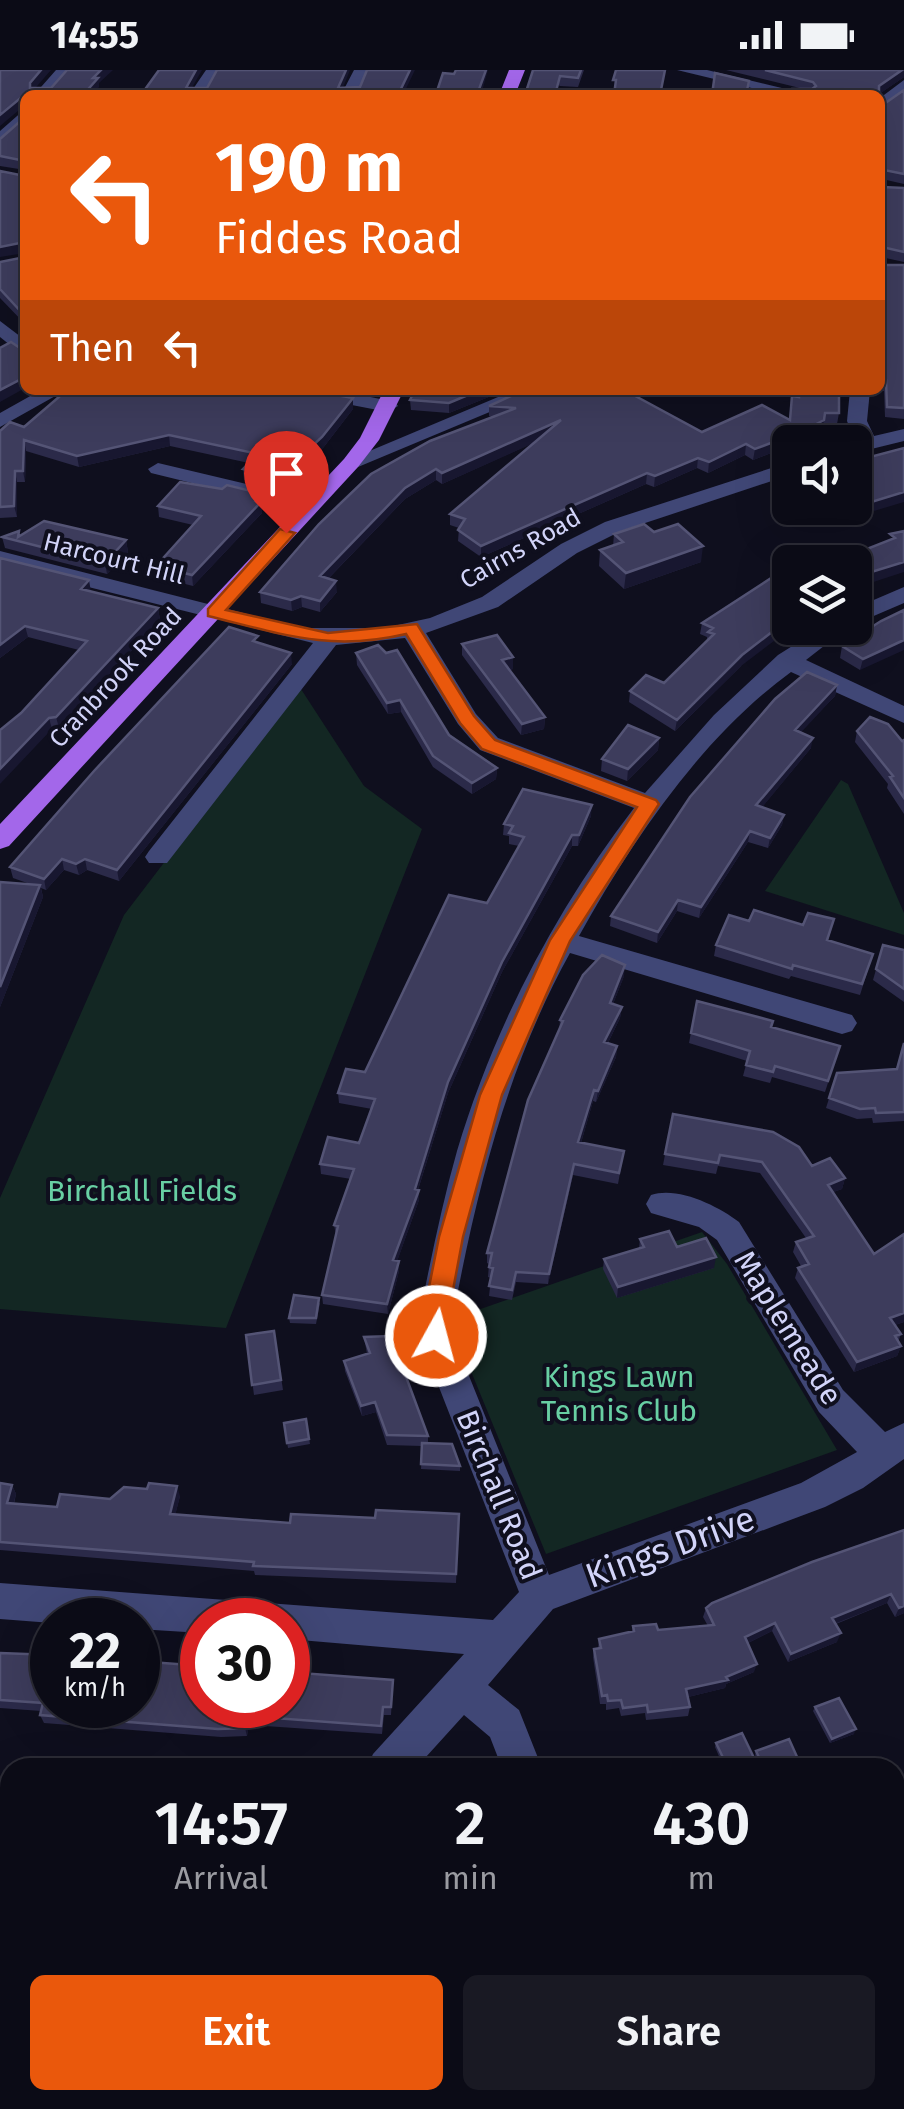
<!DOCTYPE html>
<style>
:root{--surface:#0b0b16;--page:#191923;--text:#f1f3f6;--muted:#9a9ba1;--line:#2b2b35;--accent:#ea580c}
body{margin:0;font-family:"Fira Sans",sans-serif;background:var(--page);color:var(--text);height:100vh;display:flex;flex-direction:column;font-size:38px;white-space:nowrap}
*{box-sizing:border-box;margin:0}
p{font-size:32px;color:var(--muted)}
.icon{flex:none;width:55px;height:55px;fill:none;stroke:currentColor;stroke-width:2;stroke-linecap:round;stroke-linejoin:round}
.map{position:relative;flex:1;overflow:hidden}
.drawer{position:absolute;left:0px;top:1688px;width:905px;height:352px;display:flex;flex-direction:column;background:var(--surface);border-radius:30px 30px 0 0;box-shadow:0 10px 40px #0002,0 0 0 2px var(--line)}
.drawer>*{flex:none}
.guide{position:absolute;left:20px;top:20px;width:865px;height:305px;border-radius:15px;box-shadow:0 10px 40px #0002,0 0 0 2px var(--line);background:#ea580c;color:#fff;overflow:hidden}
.fabs{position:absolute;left:772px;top:355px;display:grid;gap:20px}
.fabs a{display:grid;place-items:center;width:100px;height:100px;border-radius:15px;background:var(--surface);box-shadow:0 10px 40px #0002,0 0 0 2px var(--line);font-size:50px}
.speed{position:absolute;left:30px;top:1528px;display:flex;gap:20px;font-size:50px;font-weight:700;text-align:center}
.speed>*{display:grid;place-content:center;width:130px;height:130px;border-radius:50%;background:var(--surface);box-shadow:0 10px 40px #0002,0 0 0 2px var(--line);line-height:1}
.speed small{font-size:25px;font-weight:400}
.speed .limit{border:15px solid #d22;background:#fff;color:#111}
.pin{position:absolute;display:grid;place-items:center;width:85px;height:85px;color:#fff;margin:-102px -42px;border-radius:50% 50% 50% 0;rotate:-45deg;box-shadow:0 0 10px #0007}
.pin .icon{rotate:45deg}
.me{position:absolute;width:110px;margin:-55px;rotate:7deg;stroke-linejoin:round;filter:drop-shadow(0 0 8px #0008)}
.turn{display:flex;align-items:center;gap:35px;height:210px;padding:0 30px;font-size:45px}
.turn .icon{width:130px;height:130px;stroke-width:2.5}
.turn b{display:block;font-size:70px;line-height:85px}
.then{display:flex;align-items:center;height:95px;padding:0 30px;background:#0003;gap:20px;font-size:38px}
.eta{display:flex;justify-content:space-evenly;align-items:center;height:170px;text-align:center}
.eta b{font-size:60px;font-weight:600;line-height:70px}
.action{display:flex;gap:20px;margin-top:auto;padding:20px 30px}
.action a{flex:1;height:115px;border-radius:15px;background:var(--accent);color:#fff;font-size:40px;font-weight:600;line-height:115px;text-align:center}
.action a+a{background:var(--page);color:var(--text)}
.status{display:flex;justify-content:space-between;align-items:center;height:70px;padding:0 50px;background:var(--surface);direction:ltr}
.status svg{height:28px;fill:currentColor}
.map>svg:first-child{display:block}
</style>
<div class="status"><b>14:55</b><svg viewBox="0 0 49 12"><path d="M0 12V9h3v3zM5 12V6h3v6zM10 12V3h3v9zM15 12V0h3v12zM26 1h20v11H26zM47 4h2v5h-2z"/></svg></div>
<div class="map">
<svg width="904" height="2039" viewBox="0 0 904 2039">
<rect width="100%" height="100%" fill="#0f0f1e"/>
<path fill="#132723" d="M299 616 364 716 422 759 226 1258 0 1239V1128L124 845Z
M841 710 848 714 904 843V865L765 821Z
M702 1162 727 1194 837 1380 546 1484 452 1255 469 1243Z"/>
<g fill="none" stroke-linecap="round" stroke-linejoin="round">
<path fill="#404776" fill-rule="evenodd" d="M56 0H72L50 25H34Z
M206 0H222L205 25H189Z
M354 0H370L357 25H341Z
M677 0H707L811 25H781Z
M904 10V23L880 41V28Z
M25 39V53L0 76V61Z
M0 251 25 270V287L0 267Z
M41 320H66L0 357V343Z
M295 320H336L395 332 398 336 388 342 305 326Z
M515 320H542L358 397 351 399 341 393Z
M850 320H870L867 351 874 366 904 359V371L855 383V372H848L855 371 847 351Z
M790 392V405L621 461 577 483 498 537 426 563 476 644 498 668 645 723 714 645 778 585 821 558H847L806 590 904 636V653L791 602C701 668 633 769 579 866L852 945 857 953 852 961 842 964 570 883C506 999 476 1123 452 1252L453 1266 549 1505 801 1413 857 1382 819 1342 717 1170 699 1157 651 1143 646 1134 651 1125C678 1116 718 1136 739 1152L843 1320 885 1362 904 1353V1389L863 1418 825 1437 553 1539 488 1615 519 1640 542 1698H502L490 1667 464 1645 416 1698H367L373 1684 464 1584 288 1569V1550H202V1563L138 1559V1550L52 1553 0 1549V1513L493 1550 519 1522 419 1266 418 1252C430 1195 441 1137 457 1081 494 957 556 839 634 738L480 680 458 654 405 568 336 575 167 793H149L145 787 149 781 313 573 0 495V481L302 558H384L430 548 482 527 561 474 605 452Z
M158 393 318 431 321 436 310 442 151 403 148 399Z
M904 517V533L855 554V538Z
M30 2030H78L75 2039H27Z
M588 2030H632L634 2039H590Z"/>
<path fill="#a367ea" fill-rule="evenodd" d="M509 0H525L515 25H499Z
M384 320H404L379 370 358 397 9 776 0 779V754L344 389 360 368Z"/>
</g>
<path fill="#2b2a49" d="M533 0H584L578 17 560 16Z
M726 0H904V7L879 24 804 19Z
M904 20V114L882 109 881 51 880 53 884 34Z
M25 47V100L0 96V69Z
M883 117 904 118V192L881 187 882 127Z
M25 187V254L0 228V192Z
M882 195H904V349L885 347 884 321H879L880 205Z
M506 320 449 343 411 340 410 330Z
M798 320H839V343L837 354H823L822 360 803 371 790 372V376L753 390 745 385 708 403 697 398 654 417 646 414 481 487 458 471 459 458 450 455V444L535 372 442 414 436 410 405 429 329 508 337 522 320 542 302 537 292 541 261 533 260 522 493 347 489 346V336L631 324 702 362 789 350 792 326 798 327Z
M353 328V339L323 378 280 418 244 410 243 399 249 393 170 376 79 397 26 381 25 412H17V447L0 448V361L24 357Z
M264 435 262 437V443L193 516 158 507 156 496 193 455 159 447 158 436Z
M804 438H855L827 455Z
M654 462 701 492 624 519 599 496 600 480 613 476 614 464Z
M20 466 126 470 128 482 107 504 5 478 2 467Z
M0 488 91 521 158 538 160 550 59 658 52 659 21 643 79 580 28 567 0 588Z
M785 499 741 596 675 661 629 632 630 621 664 613 707 571V567L700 564 702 553Z
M904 540 860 600 840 588 842 576Z
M258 573 292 594 119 811 87 800 79 805 64 800 46 820 41 818 43 827 0 937V812L30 814 13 808 10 797Z
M462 574 513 587V599L509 600 545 647 544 659 521 665 462 585Z
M356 583 449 665 497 698 496 709 472 724 433 697 401 642 388 644 357 595Z
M837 615 835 626 800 662 811 678 762 737 784 745 782 755 768 778 748 772 699 848 677 841 657 873 610 856 611 846Z
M857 661 904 670V744L887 718 888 714 855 672Z
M659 668 658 680 627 711 601 701 602 689Z
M591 746 578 776H572L502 902 448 1023 418 1120 419 1130 397 1191H399V1201L388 1244 323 1234 322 1225 336 1165 334 1155 351 1109 321 1104 320 1094 359 1073 372 1039 339 1033 338 1023 365 1002 487 833 519 776 509 774V766L503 765 504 754Z
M834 849 828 871 873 884 860 925 791 906 789 909 714 886 716 875 749 851 803 855Z
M883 875 904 880V932L873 910Z
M624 906 613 934 622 937 620 948 608 973 617 976 616 987 596 1032 593 1031 581 1073 624 1081 618 1114 573 1105 548 1214 516 1212 512 1230 489 1226 491 1208 488 1207 489 1194 487 1193V1183L559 961 560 950Z
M697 931 773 951 772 957 840 976 825 1022 772 1007 770 1013 743 1006 747 991 689 973Z
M904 973V1051L873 1053 872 1048 857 1049 826 1038 837 1003 896 999Z
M673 1044 845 1108 842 1119 833 1122 874 1184 904 1164V1252L895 1255 901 1264 898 1272 901 1276 897 1286 854 1302 795 1208 798 1198 801 1196 793 1182 796 1172 806 1168 760 1103 718 1096 716 1104 663 1095Z
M640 1169 714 1198 617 1228 603 1199 604 1189 639 1178Z
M320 1233 316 1254 290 1253 289 1248Z
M274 1261 283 1320 254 1325 246 1265Z
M364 1267 428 1366V1373L460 1396V1401L421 1399 422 1376 387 1375 376 1342 362 1346 345 1301 344 1291 367 1284Z
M306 1349 310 1374 288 1378 284 1353Z
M0 1413 12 1415 16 1424 14 1434 57 1437 110 1429 180 1426 175 1445 290 1453 459 1444 456 1513 255 1505 254 1501 0 1480Z
M904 1460V1543L895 1547 887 1533 836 1554 837 1572 788 1592 772 1561 748 1573 754 1602 726 1614 725 1618 688 1627 690 1637 688 1646 646 1650 645 1643 621 1646 619 1638 606 1640V1634H600L593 1587 594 1579 598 1578 599 1569 632 1561 633 1556 658 1560 708 1556 703 1547 706 1538Z
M0 1583 393 1610 391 1645H384L382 1664 249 1655 247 1666 221 1667 44 1653 40 1645 41 1641 0 1638Z
M815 1637 854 1664 830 1673 813 1641Z
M716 1673 755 1690 753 1694 745 1698H724L715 1677Z
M756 1681 802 1698H760L755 1685Z"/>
<path fill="#181730" d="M41 0H51L31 23 30 13Z
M101 0H113L99 13V17L93 25H83L93 8Z
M196 0H202L188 25 186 18Z
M346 0H350L340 25 338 18Z
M410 0H415L403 25H398Z
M486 0H488L481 25H477Z
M902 0H904V7L878 25 879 16Z
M23 26 25 35 0 56V45Z
M25 172V183L0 187V177Z
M25 307V318L0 332V320Z
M480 320H506L449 343V333Z
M353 328V339L323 378 280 418 279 407Z
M561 350V361L442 414V403Z
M824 350 822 360 803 371 790 372V376L753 390 755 379Z
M169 365 170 376 79 397 77 386Z
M24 370 26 381 25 412 23 401Z
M746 374 745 385 708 403 709 392Z
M698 388 697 398 654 417 655 406Z
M436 399V410L405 429 320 517V506L405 418Z
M15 401 17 412V447L14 436Z
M647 403 646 414 481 487V476Z
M904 422V432L827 455 829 444Z
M263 424 262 443 193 516 192 505Z
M126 470 128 482 107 504 105 493Z
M703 476 701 492 624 519 626 503Z
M904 492V502L855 518V507Z
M89 510 91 522 81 519Z
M336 511 337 522 320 542V531Z
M301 526 302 537 292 541 291 530Z
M158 538 160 550 59 658 56 647Z
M790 548 791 558 741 596 675 661 677 650 742 585Z
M25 556 28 567 0 588V575Z
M904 570V580L860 600 863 589Z
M291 583 292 594 119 811 117 800Z
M513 587V599L501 602 502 590Z
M837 615 835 626 793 671 795 660Z
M400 630 401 642 388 644 387 633Z
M545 647 544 659 521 665 522 654Z
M49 648 52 659 0 714V699Z
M659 668 658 680 627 711 628 699Z
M813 668 811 678 755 746 756 735Z
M497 698 496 709 472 724V713Z
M592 735 591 746 578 776 579 765Z
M784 745 782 755 768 778 770 768Z
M750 761 748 772 699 848 701 837Z
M572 765V776L502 902 448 1023 415 1129V1119L448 1012 502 892Z
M62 789 64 800 46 820 44 809Z
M85 789 87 800 79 805 76 794Z
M40 815 43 827 0 937V917Z
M678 830 677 841 657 873 658 862Z
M625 895 624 906 609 944 610 933Z
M622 937 620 948 603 983 604 972Z
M617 976 616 987 596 1032 598 1021Z
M594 1020 593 1031 578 1083V1072Z
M574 1094 573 1105 548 1214 549 1204Z
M845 1108 842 1119 825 1125 828 1115Z
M419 1120V1130L394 1200 393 1190Z
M716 1187 714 1198 617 1228 618 1217Z
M399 1191V1201L388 1244 387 1234Z
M904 1243V1252L886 1258 890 1248Z
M901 1276 897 1286 854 1302 857 1292Z
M375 1332 376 1342 362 1346 361 1336Z
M12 1415 16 1424 11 1443 7 1433Z
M177 1416 180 1426 173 1454 170 1444Z
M891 1524 887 1533 829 1556 832 1548Z
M904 1536V1543L895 1547 899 1538Z
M775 1553 772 1561 742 1576 745 1567Z
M841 1563 837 1572 788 1592 791 1584Z
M757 1594 754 1602 726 1614 725 1618 684 1628 686 1619 726 1607Z
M247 1646 249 1655 247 1666 245 1658Z
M856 1659 854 1664 830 1673 832 1669Z
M755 1690 753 1694 745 1698H736Z
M10 1971V1983L0 1996V1984Z
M248 2030H255L246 2039H239Z
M315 2030 320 2031 312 2039H306Z"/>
<path fill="#3d3c5c" stroke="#545475" stroke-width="2.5" d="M0 0H41L30 13V18H51L67 0H101L93 8H98L83 25H25V27L23 26 0 45Z
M159 0H196L186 18H207L217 0H346L338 18 360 17 367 0H410L398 25H280L244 23 243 25H141Z
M456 0H486L477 25 436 24 443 3 454 4Z
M533 0H581L578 8 560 6 555 25H525Z
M616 0H665L660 25H614L616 10H613Z
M765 0H902L879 16V25H790L792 19H812L816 16 813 12Z
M715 3 749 11 746 25H712Z
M904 20V104L884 100 882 41 880 47V34H884Z
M25 47V91L0 86V69Z
M0 101 25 106V172L0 177Z
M883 117 904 118V182L882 177Z
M25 187V246L0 219V192Z
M882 195H904V338L887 337 886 310H881Z
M11 272 23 280 25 272V307L0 320V278Z
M67 320H309L353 328 322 367 279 407 243 399 258 384 169 365 77 386 24 370 23 401H15L14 436 0 437V361L10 352 24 357Z
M415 320H480L449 333 410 330Z
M524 320H630L628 322 702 362 762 335 790 350 792 326 799 327V320H839V343H825L824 350 805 360 755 379 746 374 709 392 698 388 655 406 647 403 481 476 458 460 465 449 450 444 561 350 442 403 436 399 405 418 320 506 336 511 320 531 301 526 291 530 260 522 319 454 371 404 430 371 516 338 489 336Z
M904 378V422L855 437V391Z
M180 412 222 419 227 415 263 424 256 431 261 432 192 505 156 496 201 446 158 436Z
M820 438H852L829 444Z
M44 451 126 470 105 493 2 467 19 461 18 467Z
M644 454 654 462 678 454 703 476 626 503 600 480 623 472 614 464Z
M904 461V492L855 507V492H834L895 468 890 464Z
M0 488 89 510 81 519 158 538 56 647 49 648 0 699V660L21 643 87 571 25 556 0 575Z
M785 499 790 501V548L742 585 677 650 630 621 646 605 664 613 714 564 708 562 713 558 702 553Z
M904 540V570L863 589 842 576 881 551Z
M229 557 258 566 253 571 291 583 117 800 85 789 76 794 62 789 44 809 10 797 94 701Z
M497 565 513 587 502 590 545 647 522 654 462 574Z
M378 575 386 583 397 580 449 665 497 698 472 713 433 686 400 630 387 633 356 583Z
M807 602 837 615 795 660 813 668 756 735 784 745 770 768 750 761 701 837 678 830 658 862 611 846 690 727 775 629Z
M870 647 888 654 902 671 904 670V728L890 707 893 706 857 661Z
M628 655 659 668 628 699 602 689Z
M523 719 592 735 579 765H572L502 892 448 1012 415 1119 419 1120 393 1190 399 1191 387 1234 322 1225 338 1156 334 1155 354 1099 320 1094 328 1067 359 1073 375 1029 338 1023 346 999 365 1002 449 825 487 833 524 767 509 763 513 756 504 754Z
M0 812 40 815 0 917Z
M754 840 803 855 808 843 834 849 827 870 873 884 862 914 793 895 792 899 716 875 729 845 749 851Z
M883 875 904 880V919L876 899Z
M602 885 625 895 610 933 622 937 604 972 617 976 598 1021 594 1020 578 1072 624 1081 619 1103 574 1094 549 1204 516 1202 512 1220 489 1216 493 1198 489 1197 492 1183H487L528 1030 563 951 560 950 583 905Z
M697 931 773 951 771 957 840 976 828 1011 775 996 773 1002 746 995 750 981 691 963Z
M904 973V1042L876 1043 875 1038 860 1039 829 1028 837 1003 897 999Z
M673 1044 773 1062 799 1077 812 1096 830 1088 845 1108 828 1115 874 1184 904 1164V1243L890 1248 901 1264 895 1266 901 1276 857 1292 798 1198 809 1194 796 1172 814 1166 762 1092 720 1085 718 1093 665 1084Z
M669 1161 677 1177 706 1168 716 1187 618 1217 604 1189 644 1177 640 1169Z
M294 1225 319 1228 316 1248H289Z
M274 1261 281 1310 252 1315 246 1265Z
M391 1266 428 1366 387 1365 375 1332 361 1336 344 1291 370 1283 364 1267Z
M306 1349 309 1369 287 1373 284 1353Z
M422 1373 452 1374 460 1396 421 1394Z
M0 1413 12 1415 7 1433 57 1437 60 1424 110 1429 124 1417 147 1419 149 1413 177 1416 170 1444 290 1453 291 1444 375 1448 376 1440 459 1444 456 1504 253 1496 254 1492 0 1472Z
M904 1460V1536L899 1538 891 1524 832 1548 841 1563 791 1584 775 1553 745 1567 757 1594 726 1607 728 1610 686 1619 690 1637 648 1642 647 1635 623 1638 621 1630 608 1631 607 1625 602 1626 594 1579 601 1578 599 1569 634 1561 633 1556 656 1554 658 1560 714 1555 706 1538 712 1533 812 1492Z
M0 1583 52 1585V1635H138V1591L202 1596V1635H288V1602L393 1610 391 1637H383L381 1656 247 1646 245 1658 218 1659 40 1645 43 1633 0 1630Z
M839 1628 856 1659 832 1669 815 1637Z
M742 1663 755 1690 736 1698H728L716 1673Z
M789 1669 802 1698H764L756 1681Z
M895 1795 904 1800V1831L895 1834Z
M10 1878V1971L0 1984V1890Z
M139 2030H248L239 2039H236L234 2036 232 2039H131Z
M274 2030H315L306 2039H281Z
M446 2030H542L545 2039H448Z
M694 2030H804L807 2039H693L696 2038Z"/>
<path fill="#ea580c" stroke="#983908" stroke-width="2.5" d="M280 459 295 463 226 540 328 563 417 554 474 646 495 670 656 730 659 734 570 871 502 1025 463 1167 447 1252 445 1273 436 1276 427 1273 422 1252 439 1167 480 1025 550 870 637 737 482 679 460 653 406 564C330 582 282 564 208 546V539Z"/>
<g text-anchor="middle" stroke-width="8" stroke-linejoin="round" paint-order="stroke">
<g font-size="25" fill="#d2d4f9" stroke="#0f0f1e">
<text transform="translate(520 478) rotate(-30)" y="9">Cairns Road</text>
<text transform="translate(114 488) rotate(14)" y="9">Harcourt Hill</text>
<text transform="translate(115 607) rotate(-47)" y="9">Cranbrook Road</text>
</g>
<g font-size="30" fill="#68cfa3" stroke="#0f0f1e">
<text x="142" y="1131">Birchall Fields</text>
<text x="619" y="1317">Kings Lawn<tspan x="619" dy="34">Tennis Club</tspan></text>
</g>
<g font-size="30" fill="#d2d4f9" stroke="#0f0f1e">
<text transform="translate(788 1258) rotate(58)" y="10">Maplemeade</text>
<text transform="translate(499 1425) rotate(68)" y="10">Birchall Road</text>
</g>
<g font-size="35" fill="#d2d4f9" stroke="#0f0f1e">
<text transform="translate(670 1477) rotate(-20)" y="12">Kings Drive</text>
</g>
</g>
</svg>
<div class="fabs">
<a><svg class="icon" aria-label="sound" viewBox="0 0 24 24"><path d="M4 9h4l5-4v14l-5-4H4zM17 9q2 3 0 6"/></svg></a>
<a><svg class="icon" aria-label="layers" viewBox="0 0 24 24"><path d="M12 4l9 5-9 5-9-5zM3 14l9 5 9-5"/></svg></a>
</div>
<div class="speed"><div>22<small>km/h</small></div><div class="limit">30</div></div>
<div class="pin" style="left:286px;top:463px;background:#d93025"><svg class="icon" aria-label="arrive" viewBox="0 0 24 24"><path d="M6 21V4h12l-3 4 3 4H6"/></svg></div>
<svg class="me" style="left:436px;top:1266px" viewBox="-20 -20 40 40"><circle r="17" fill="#ea580c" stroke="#fff" stroke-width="3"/><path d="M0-11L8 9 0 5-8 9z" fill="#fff"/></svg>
<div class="guide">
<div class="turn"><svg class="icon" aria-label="left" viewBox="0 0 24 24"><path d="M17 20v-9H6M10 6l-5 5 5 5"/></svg><div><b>190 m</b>Fiddes Road</div></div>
<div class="then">Then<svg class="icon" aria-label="left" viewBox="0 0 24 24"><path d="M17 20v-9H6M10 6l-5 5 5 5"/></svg></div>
</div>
<section class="drawer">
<div class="eta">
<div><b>14:57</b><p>Arrival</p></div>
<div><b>2</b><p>min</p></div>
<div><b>430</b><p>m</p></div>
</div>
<div class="action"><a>Exit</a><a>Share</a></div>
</section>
</div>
